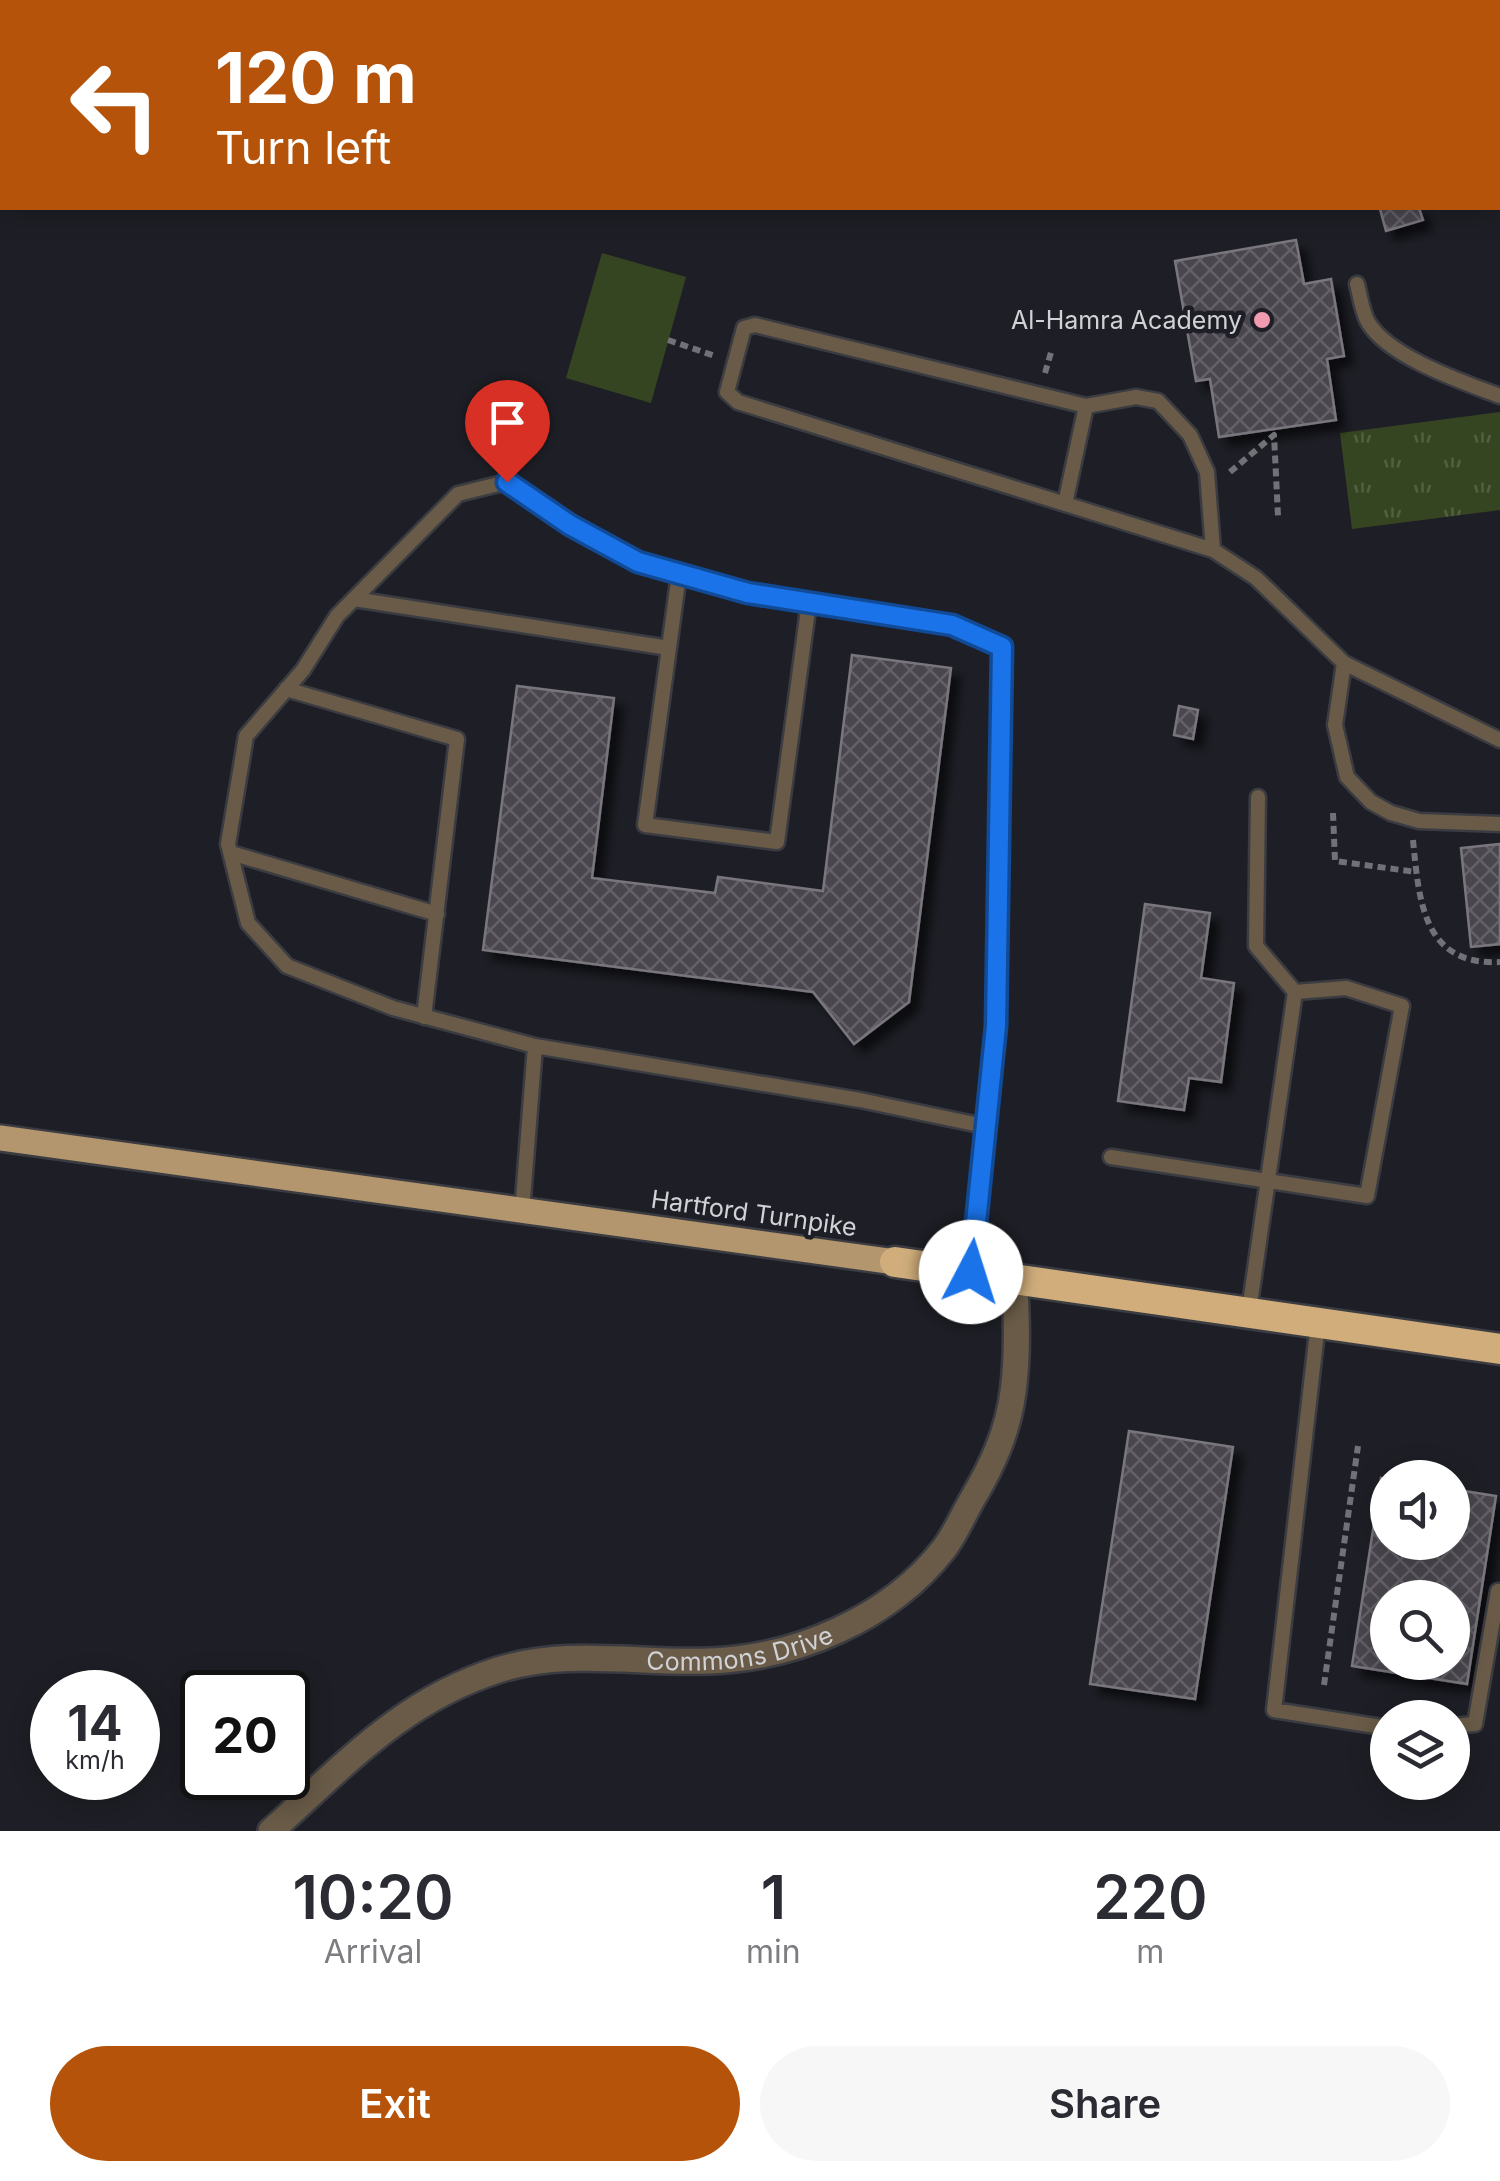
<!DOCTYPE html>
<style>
:root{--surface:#fff;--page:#f7f7f7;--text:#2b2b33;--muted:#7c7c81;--accent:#b45309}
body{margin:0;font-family:Inter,sans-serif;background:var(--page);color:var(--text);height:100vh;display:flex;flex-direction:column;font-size:38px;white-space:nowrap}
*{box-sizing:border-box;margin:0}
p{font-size:32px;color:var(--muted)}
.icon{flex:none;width:55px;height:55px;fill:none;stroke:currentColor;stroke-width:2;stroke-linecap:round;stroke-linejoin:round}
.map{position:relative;height:1831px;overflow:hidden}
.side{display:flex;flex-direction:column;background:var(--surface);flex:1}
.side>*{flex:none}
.hud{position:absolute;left:0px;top:0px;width:1500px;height:210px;box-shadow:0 5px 25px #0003;background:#b45309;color:#fff;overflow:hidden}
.controls{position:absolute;left:1370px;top:1460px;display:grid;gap:20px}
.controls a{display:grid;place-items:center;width:100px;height:100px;border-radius:50%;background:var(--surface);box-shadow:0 5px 25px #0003;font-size:50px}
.speed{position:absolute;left:30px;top:1670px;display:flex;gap:20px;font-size:50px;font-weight:700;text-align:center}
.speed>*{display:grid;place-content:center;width:130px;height:130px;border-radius:50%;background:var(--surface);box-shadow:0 5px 25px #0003;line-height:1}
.speed small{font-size:25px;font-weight:400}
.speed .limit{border:5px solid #111;border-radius:15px;background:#fff;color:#111}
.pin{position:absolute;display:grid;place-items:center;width:85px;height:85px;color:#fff;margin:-102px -42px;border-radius:50% 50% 50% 0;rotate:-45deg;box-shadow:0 0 10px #0007}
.pin .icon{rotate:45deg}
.me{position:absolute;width:110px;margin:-55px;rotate:5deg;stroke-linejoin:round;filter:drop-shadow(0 0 8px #0008)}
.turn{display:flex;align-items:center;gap:35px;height:210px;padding:0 50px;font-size:45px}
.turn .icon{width:130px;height:130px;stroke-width:2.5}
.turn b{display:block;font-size:70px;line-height:85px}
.eta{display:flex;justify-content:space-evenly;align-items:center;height:170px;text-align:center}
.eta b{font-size:60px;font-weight:600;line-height:70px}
.cta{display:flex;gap:20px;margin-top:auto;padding:20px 50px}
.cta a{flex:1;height:115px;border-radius:60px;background:var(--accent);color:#fff;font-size:40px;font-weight:600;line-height:115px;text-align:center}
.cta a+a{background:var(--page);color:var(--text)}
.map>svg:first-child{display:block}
</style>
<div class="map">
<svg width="1500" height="1831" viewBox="0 0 1500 1831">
<defs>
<pattern id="park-tufts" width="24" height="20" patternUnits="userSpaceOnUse" patternTransform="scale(2.5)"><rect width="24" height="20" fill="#364521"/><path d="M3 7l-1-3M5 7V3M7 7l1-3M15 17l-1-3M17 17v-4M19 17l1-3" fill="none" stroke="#525f40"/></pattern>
<pattern id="building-cross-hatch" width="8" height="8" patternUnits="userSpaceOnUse" patternTransform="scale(2.5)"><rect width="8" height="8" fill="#4a474e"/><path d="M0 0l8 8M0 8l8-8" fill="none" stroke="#636167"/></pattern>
<filter id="shadow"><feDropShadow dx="9" dy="9" stdDeviation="5" flood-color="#0009"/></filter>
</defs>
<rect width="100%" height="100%" fill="#1e1f26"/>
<path fill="#364521" d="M602 253 686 277 651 403 566 378Z"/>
<path fill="url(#park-tufts)" d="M1500 412V510L1352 529 1340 433Z"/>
<path fill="url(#building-cross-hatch)" stroke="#79767e" stroke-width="2.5" fill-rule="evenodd" filter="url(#shadow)" d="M1385 208H1419L1423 220 1386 231 1380 209Z
M1296 240 1304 284 1331 279 1344 356 1327 359 1336 420 1219 437 1210 379 1196 381 1175 261Z
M852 655 951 668 909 1002 854 1044 813 992 483 950 517 686 614 698 592 878 715 893 718 877 823 891Z
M1179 706 1198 710 1193 739 1174 735Z
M1500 844V944L1471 947 1461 848Z
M1145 904 1210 913 1201 978 1234 983 1221 1082 1189 1078 1184 1110 1118 1101Z
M1129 1431 1233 1447 1195 1699 1090 1684Z
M1381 1478 1388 1479V1542H1452V1489L1496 1496 1467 1684 1352 1666ZM1388 1598H1452V1662H1388Z"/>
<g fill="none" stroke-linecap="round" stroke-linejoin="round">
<defs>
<path id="lane" d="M1357 284C1360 295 1362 312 1368 322 1388 357 1463 382 1500 396
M1065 504 1086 406
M1213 550 1207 472 1190 435 1158 401 1136 397 1086 406 755 325 744 328 727 392 738 402 1213 550 1256 578 1344 663 1500 740
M679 574 645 825 777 842 809 602
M354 599 669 648
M1344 663 1335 725 1347 777 1371 802 1391 813 1419 821 1500 824
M286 689 457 739 424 1017
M231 853 437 914
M535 1046 393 1008 287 966 248 923 228 844 246 736 303 670 337 616 458 494 507 482 570 525 638 562 749 593 953 625 1002 647 996 1026 984 1126
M1111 1157 1367 1196 1402 1006 1346 988 1295 992
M522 1212 535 1046 860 1100 984 1126 971 1272
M1249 1311 1295 992 1256 946 1258 797
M1318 1323 1274 1710 1388 1728
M1452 1726 1475 1724 1498 1591"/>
<g id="street">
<path id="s1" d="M271 1831C345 1765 401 1701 498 1670 568 1648 638 1664 710 1661 795 1658 889 1619 943 1550 955 1535 963 1515 973 1498 993 1464 1008 1431 1013 1392 1018 1355 1017 1316 1014 1278"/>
</g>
<path id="secondary" d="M1470 0 1472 2
M1498 56 1500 61"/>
<path id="primary" d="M0 1138 895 1262"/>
<path id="highway" d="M895 1262 1500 1349"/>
</defs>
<use href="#lane" stroke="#3b3c42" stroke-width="19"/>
<use href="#street" stroke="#3b3c42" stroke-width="30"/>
<use href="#secondary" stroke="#3b3c42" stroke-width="30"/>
<use href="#primary" stroke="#3b3c42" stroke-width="30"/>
<use href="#highway" stroke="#3b3c42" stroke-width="35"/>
<path stroke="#717278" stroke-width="6" stroke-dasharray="8 5" stroke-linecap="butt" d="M668 340 715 356
M1045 373 1052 349
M1230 472 1274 435 1278 516
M1333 813 1335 861 1416 872
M1413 840C1419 901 1423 966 1500 962
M1324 1685 1358 1446"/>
<use href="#lane" stroke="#695b47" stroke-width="14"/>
<use href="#street" stroke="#695b47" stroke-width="25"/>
<use href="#secondary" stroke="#927c5c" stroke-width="25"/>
<use href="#primary" stroke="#b3966d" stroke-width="25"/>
<use href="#highway" stroke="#d0ad7b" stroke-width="30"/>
</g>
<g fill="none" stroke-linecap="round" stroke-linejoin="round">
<defs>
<path id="route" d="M507 482 570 525 638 562 748 593 952 625 1002 647 996 1026 971 1272"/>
</defs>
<use href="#route" stroke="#114b97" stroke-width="25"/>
<use href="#route" stroke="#1a73e8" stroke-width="18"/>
</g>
<circle fill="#f29aaf" stroke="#1e1f26" stroke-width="4" cx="1262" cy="320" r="10"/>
<g text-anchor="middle" stroke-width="9" stroke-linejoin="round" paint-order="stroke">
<g font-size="25" fill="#d1d2d6" stroke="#1e1f26" text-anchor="end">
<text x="1242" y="329">Al-Hamra Academy</text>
</g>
<g font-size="25" fill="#d1d2d6" stroke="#1e1f26">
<text transform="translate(754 1213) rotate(8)" y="9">Hartford Turnpike</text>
<text dy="9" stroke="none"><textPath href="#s1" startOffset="525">Commons Drive</textPath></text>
</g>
</g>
</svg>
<div class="controls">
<a><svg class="icon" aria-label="sound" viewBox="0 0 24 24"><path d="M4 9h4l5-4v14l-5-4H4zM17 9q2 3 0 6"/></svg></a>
<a><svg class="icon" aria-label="search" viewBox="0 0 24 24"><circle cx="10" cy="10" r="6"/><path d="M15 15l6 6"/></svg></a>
<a><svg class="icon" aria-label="layers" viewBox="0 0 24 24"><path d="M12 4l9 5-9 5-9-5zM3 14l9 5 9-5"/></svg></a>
</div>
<div class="speed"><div>14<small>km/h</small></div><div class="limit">20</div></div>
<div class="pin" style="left:507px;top:482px;background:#d93025"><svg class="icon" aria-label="arrive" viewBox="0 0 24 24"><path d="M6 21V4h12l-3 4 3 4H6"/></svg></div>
<svg class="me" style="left:971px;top:1272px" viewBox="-20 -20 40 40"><circle r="19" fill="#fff"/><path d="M0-13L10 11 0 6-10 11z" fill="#1a73e8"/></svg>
<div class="hud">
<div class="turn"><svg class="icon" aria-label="left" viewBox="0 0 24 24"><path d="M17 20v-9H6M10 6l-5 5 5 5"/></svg><div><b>120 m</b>Turn left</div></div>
</div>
</div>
<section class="side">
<div class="eta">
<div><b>10:20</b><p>Arrival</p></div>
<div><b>1</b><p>min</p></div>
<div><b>220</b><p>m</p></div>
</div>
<div class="cta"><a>Exit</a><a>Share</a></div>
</section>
